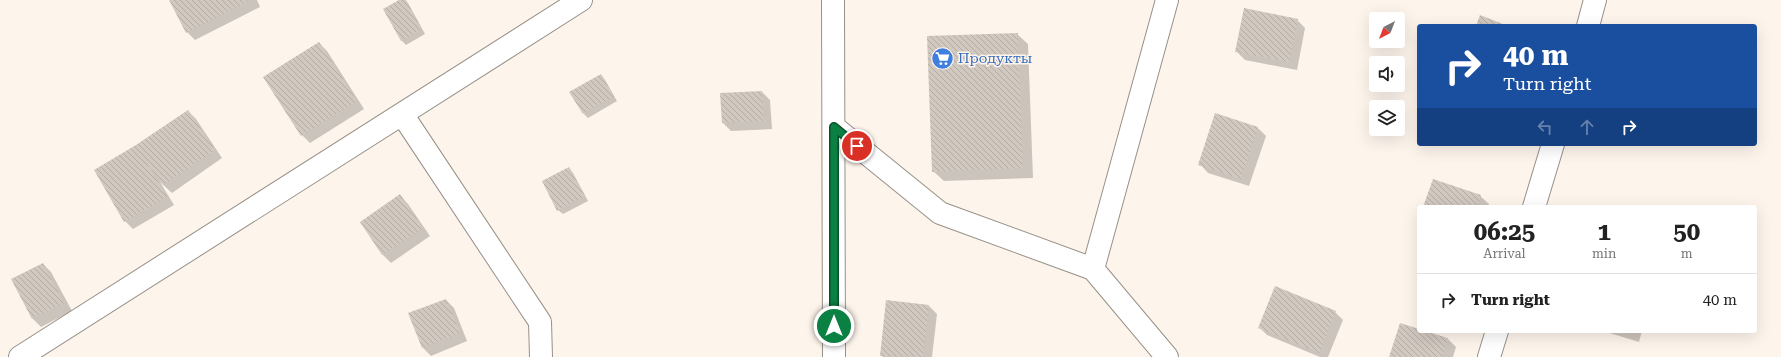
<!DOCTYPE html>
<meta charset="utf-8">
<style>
:root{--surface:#fff;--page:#f6f6f6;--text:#222;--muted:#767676;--line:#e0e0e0}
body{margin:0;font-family:"Roboto Serif",serif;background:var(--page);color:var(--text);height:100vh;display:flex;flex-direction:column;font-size:15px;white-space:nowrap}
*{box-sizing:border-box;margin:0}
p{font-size:13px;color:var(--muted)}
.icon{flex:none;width:22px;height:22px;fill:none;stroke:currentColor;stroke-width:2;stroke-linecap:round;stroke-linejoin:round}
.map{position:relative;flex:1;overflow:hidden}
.panel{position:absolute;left:1417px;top:205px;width:340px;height:128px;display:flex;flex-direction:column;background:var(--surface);border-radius:4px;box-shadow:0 4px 16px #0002}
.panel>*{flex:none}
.banner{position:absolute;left:1417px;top:24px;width:340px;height:122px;border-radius:4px;box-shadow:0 4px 16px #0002;background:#1a4fa0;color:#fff;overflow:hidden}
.needle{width:26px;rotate:222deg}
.buttons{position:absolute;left:1369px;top:12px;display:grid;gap:8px}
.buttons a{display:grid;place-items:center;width:36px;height:36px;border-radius:4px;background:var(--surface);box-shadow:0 4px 16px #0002;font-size:20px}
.pin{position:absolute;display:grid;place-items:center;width:34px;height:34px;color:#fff;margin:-17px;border:2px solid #fff;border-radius:50%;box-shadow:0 1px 4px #0007}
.me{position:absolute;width:44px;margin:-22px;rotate:0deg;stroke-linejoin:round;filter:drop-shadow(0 0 3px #0008)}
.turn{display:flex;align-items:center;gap:14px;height:84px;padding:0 20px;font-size:18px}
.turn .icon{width:52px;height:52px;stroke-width:2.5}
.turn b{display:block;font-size:28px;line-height:34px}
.lanes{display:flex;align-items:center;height:38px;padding:0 20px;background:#0003;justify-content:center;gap:20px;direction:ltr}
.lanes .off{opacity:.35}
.eta{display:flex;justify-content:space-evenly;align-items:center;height:68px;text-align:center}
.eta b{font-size:24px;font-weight:700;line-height:28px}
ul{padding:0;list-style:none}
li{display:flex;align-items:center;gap:12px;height:52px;padding:0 20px;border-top:1px solid var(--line)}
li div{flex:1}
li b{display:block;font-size:15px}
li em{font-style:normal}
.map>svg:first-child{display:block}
</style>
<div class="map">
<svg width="1781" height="357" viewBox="0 0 1781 357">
<defs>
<pattern id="building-back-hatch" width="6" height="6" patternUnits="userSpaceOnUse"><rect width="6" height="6" fill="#d1c8c0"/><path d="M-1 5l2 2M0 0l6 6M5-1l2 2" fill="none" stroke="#b3aca5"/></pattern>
</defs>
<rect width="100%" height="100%" fill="#fdf5ec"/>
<path fill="#0003" d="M170 0H257L260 7 195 40 187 32Z
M401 0H405L408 3 425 34 406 45 402 41 384 10Z
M1297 20 1305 28 1297 70 1245 60 1237 52Z
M1017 34 1028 44 1033 178 944 181 933 171Z
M319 43 327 51 364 109 310 143 302 135 265 77Z
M601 75 605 80 617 101 588 118 584 114Z
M762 92 770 100 772 129 731 131 723 123 721 94Z
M188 111 196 119 222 158 172 193 160 182 174 205 133 229 125 221 137 146Z
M1258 128 1266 136 1249 186 1208 173 1200 164Z
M569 168 573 173 588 201 563 214 558 210Z
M400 196 408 204 430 236 391 263 383 255 361 222Z
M1480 196 1489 204 1488 207H1424Z
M43 264 51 272 72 311 41 327 33 319 13 279Z
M446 300 454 308 467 341 431 356 423 348Z
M887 301 929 306 937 314 932 357H883L881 355Z
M1335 312 1343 320 1328 357H1320L1267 335 1259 327Z
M1419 330 1448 339 1456 347 1453 357H1390Z
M1603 331H1642L1639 342Z"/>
<path fill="url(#building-back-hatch)" d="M169 0H250L186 33Z
M399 0H406L422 29 401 41 383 9Z
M1244 8 1298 19 1289 62 1235 52Z
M1480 15 1508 26H1476Z
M1018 33 1023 168 932 172 927 36Z
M319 42 357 101 301 136 263 77Z
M601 74 614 96 583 114 569 92Z
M762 91 764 121 722 123 720 93Z
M188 110 215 150 163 185 144 159 167 197 124 222 94 170 136 145Z
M1215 113 1258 127 1241 179 1198 165Z
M569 167 585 196 557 211 542 181Z
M1433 179 1481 195 1477 207H1423Z
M400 194 423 228 382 255 360 222Z
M43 263 64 303 32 319 11 279Z
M1275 286 1336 311 1319 353 1258 328Z
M446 299 460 333 422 348 408 313Z
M886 300 929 305 923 357 880 356Z
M1400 323 1419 329V331H1425L1448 338 1442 357H1389Z"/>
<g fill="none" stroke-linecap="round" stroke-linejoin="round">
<defs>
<path id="street" d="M833 0 834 357
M1588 26 1595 0
M402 114 540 322 541 357
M834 127 940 213 1093 269 1167 357
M1534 207 1553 144
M1093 269 1167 0
M20 357 581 0
M1489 357 1497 331"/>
</defs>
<use href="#street" stroke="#979088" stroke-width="24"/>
<use href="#street" stroke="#fff" stroke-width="22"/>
</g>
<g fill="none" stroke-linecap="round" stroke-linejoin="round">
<defs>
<path id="route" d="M834 326V127L857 146"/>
</defs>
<use href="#route" stroke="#07532c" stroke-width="10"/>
<use href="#route" stroke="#0b8043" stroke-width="7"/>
</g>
<defs>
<symbol id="supermarket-disc" viewBox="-11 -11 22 22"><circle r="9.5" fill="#3f7fe0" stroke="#fdf5ec"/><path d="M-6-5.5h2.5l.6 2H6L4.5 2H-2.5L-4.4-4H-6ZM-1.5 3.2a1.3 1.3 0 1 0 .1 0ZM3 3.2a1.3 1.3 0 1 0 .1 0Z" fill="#fff"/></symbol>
</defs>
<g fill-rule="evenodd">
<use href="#supermarket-disc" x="930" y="46" width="25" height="25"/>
</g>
<g text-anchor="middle" stroke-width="3" stroke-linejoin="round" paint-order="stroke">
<g font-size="14" fill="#366cbe" stroke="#fdf5ec" text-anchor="start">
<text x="958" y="63">Продукты</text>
</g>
</g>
</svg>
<div class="buttons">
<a><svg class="needle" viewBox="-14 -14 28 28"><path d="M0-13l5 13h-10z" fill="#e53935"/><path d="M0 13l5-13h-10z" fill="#767676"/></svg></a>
<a><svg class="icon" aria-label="sound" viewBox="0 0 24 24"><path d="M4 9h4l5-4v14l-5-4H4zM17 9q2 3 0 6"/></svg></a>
<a><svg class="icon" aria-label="layers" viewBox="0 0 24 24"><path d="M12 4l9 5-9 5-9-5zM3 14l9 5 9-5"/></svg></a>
</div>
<div class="pin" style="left:857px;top:146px;background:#d93025"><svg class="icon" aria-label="arrive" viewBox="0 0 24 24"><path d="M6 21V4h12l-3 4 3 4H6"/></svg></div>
<svg class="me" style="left:834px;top:326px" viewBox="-20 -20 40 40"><circle r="17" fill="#0b8043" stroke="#fff" stroke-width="3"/><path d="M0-11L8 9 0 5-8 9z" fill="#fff"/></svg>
<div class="banner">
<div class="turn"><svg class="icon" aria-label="right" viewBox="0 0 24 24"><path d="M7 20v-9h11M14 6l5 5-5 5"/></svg><div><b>40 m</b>Turn right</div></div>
<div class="lanes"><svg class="icon off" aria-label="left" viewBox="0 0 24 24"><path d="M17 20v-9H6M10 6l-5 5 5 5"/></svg><svg class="icon off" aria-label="ahead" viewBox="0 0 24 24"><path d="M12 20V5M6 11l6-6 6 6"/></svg><svg class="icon" aria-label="right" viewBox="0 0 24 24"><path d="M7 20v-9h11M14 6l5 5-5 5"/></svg></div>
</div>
<section class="panel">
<div class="eta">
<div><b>06:25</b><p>Arrival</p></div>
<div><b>1</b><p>min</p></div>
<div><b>50</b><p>m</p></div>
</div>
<ul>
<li><svg class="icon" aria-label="right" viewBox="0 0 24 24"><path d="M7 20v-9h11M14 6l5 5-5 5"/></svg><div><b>Turn right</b></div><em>40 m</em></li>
</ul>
</section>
</div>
